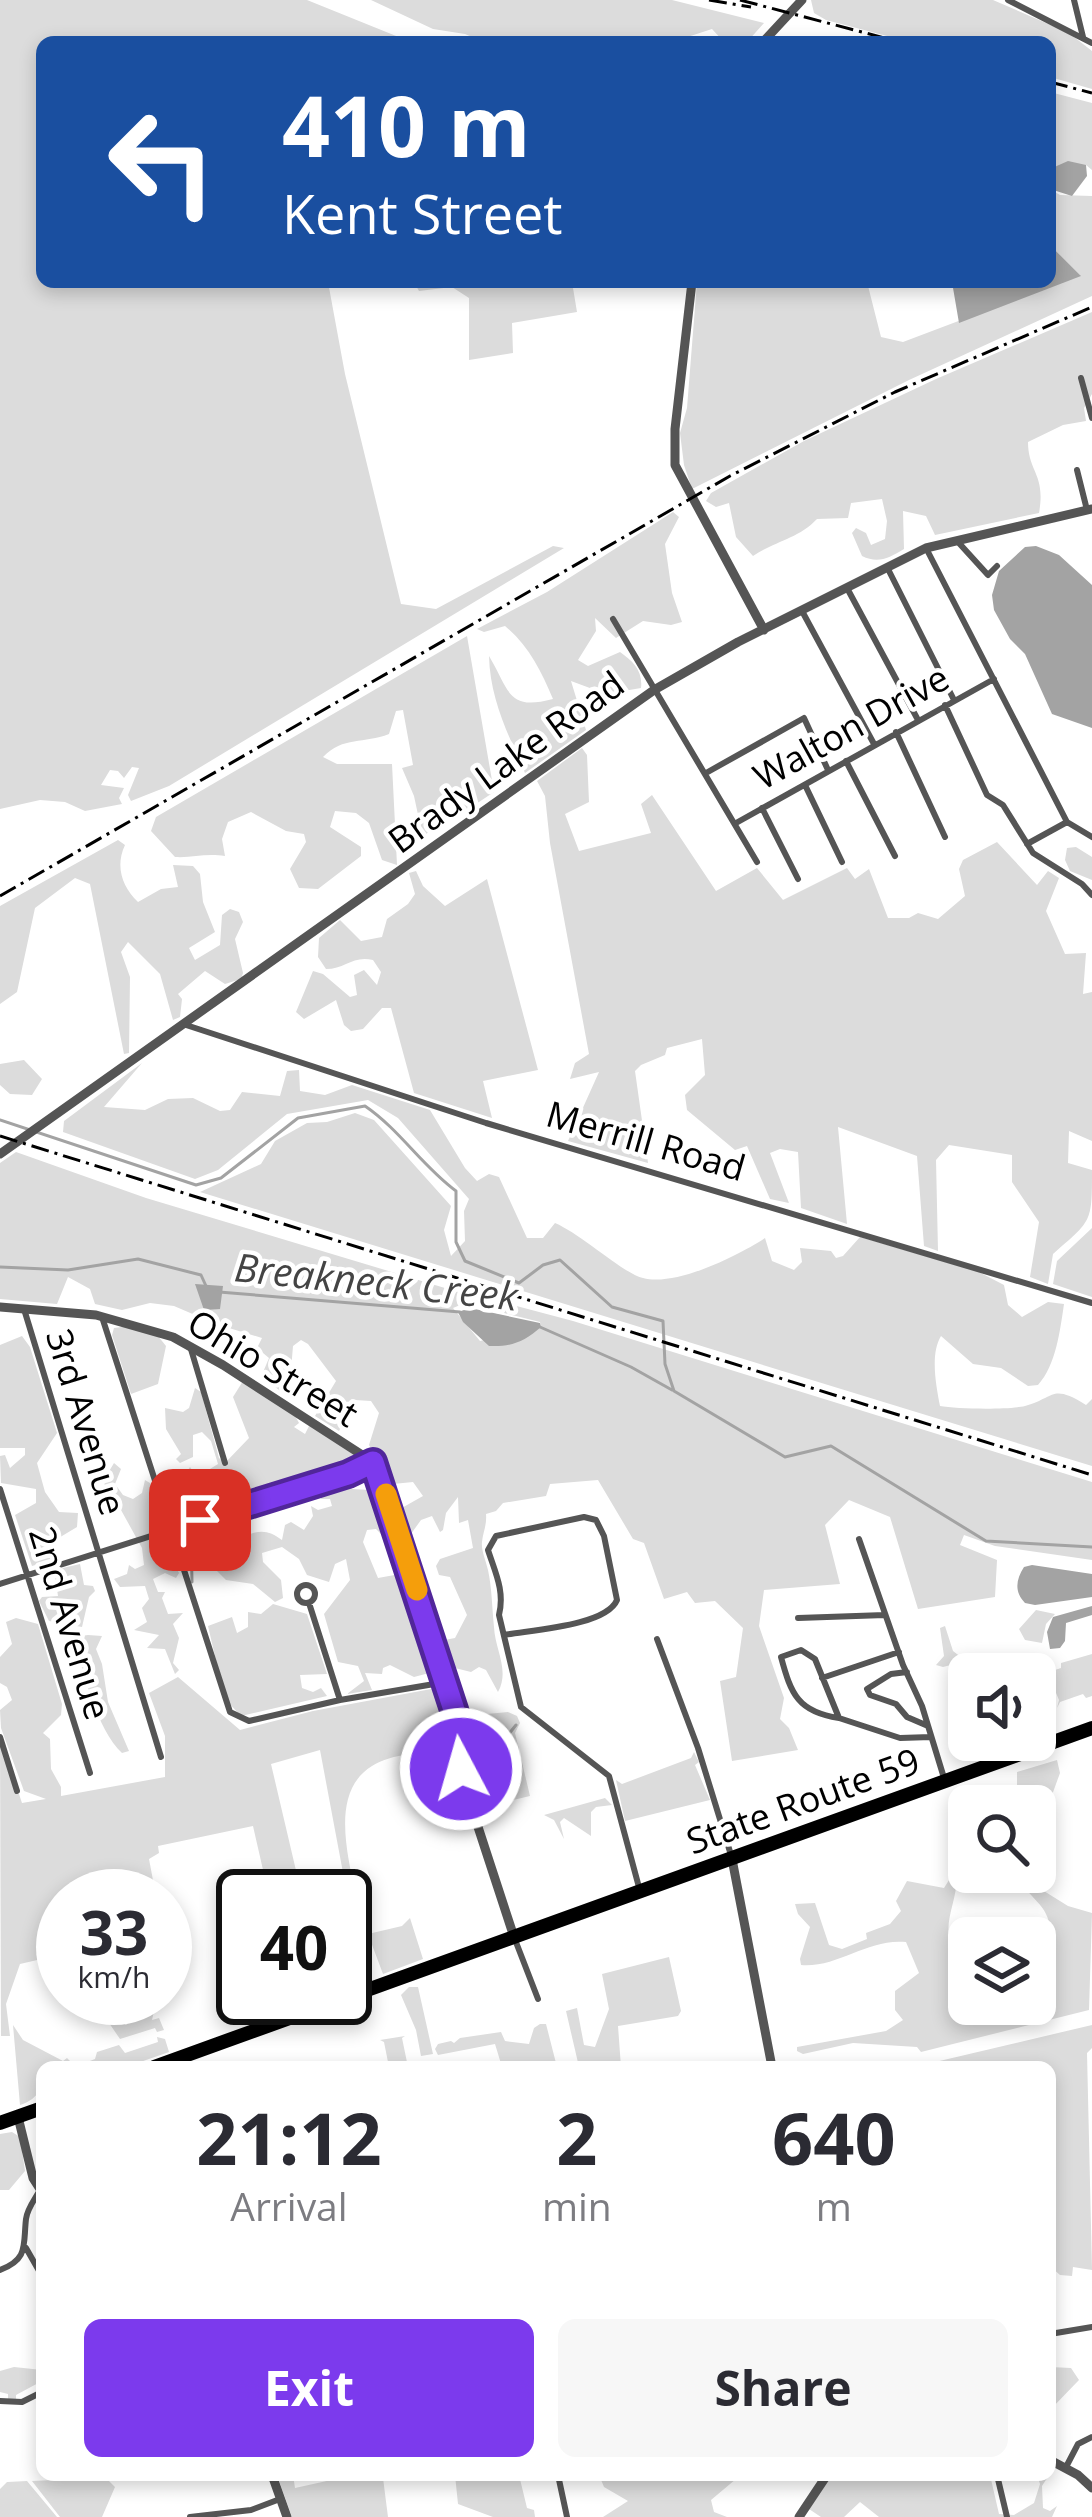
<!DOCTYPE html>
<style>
:root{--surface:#fff;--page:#f7f7f7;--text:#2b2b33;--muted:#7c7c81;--accent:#7c3aed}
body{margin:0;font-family:"Open Sans",sans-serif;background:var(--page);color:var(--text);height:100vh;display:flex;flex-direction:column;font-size:45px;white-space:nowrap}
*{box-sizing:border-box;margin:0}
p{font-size:39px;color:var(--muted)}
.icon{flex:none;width:66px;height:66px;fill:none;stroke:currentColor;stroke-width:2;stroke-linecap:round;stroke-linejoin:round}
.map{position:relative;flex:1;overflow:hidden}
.drawer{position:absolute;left:36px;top:2061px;width:1020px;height:420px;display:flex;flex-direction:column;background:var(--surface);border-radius:18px;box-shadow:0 6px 18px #0003}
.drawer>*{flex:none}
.banner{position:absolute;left:36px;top:36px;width:1020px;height:252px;border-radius:18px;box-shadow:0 6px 18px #0003;background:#1a4fa0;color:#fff;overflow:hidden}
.controls{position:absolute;left:948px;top:1653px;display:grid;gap:24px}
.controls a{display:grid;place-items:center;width:108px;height:108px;border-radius:18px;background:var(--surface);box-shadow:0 6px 18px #0003;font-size:60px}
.speed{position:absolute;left:36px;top:1869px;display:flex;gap:24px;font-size:60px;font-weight:700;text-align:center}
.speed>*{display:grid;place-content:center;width:156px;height:156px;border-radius:50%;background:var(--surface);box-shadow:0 6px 18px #0003;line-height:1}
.speed small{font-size:30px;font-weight:400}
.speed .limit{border:6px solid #111;border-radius:18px;background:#fff;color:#111}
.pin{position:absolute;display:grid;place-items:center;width:102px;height:102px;color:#fff;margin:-51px;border-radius:24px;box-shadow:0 6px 18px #0006}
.me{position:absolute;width:132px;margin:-66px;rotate:354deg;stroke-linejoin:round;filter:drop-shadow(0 0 9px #0008)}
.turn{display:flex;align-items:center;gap:42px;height:252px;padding:0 48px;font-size:54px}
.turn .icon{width:156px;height:156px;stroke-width:2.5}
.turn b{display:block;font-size:84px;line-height:102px}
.eta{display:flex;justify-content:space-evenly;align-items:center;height:204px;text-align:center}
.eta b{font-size:72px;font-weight:700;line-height:84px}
.button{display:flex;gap:24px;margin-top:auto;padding:24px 48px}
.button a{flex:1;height:138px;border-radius:18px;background:var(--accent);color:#fff;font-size:48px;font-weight:700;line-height:138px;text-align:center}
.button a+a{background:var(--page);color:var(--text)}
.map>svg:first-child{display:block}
</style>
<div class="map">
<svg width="1092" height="2517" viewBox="0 0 1092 2517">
<rect width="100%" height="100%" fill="#fff"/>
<path fill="#dcdcdc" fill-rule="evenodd" d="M0 0H307L411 42H42V282H328L345 374 401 604 436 609 553 546 564 548 169 786 131 801 128 795 139 768 132 767 124 778 118 771 110 770 101 785 124 788 119 798 122 804 85 811 65 802 40 800 0 809Z
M371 0H672L764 23 747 42H724L712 29 672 42H484L465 34 433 29Z
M811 0H993L1069 33 1092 51V89L1050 77V42H910L826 20 814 13Z
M1050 92 1092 103V170L1086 165 1050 169Z
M1050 189 1060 195 1092 196V296L909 380 692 489 684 465 680 433 687 408 697 282H867L881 337 903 342 1080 275 1050 245Z
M414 282H572L577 312 512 323 513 353 469 360V298L452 287 419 291Z
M1092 312V394L1084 408 1086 421 1063 425 1028 442C1028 472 1046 474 1039 513L935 535 926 516 903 511 904 549C889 558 878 564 862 556L852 533 856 528 866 533 871 545 885 539 887 521 882 499 851 503 848 518 817 519C798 539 775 541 753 556L736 537 729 503 716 507 706 501 711 493 804 441 936 379Z
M673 512 679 517 665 544 672 593 682 622 671 625 643 621 616 638 595 618 596 631 578 660 588 666 620 652C633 661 643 671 641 688L606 694 571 681 586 730 525 773C508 734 490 699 489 656 510 691 507 711 553 699 541 671 529 646 505 626L484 632 477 629 547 592Z
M467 636 494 792 461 814 452 798 432 809 430 830 423 838 414 796 402 768 413 765 403 710 396 711 389 734C364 744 343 736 323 757L337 764H392L397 865 382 860 369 823 356 813 335 811 330 827 361 847V856L318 889 299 888 290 869 306 842 304 834 286 831 251 812 228 822 222 839 225 856C205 853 193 858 175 857L151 831 156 817Z
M582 748 587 755 589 802 565 814 579 851 651 833 641 804 652 795 716 891 757 868 783 900 847 868 855 879 869 869 888 918H909L918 913 938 919 965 896 959 869 963 860 997 842 1037 885 1048 871 1059 878 1046 911 1065 954 1086 953 1083 994 1092 992V1141L1069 1131 1068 1163 1092 1170C1092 1223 1092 1220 1053 1254L1048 1284 1030 1277 1039 1222 1012 1182V1155L949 1145 936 1160 938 1251 924 1246 917 1156 838 1127 847 1224 801 1208 798 1152 780 1149 770 1153 789 1203 770 1199 747 1146 735 1150 687 1110 685 1095 705 1075 702 1039 667 1048 665 1055 641 1065 635 1071 648 1163 568 1141 599 1072 570 1079 575 1063 589 1054 550 843 545 796 537 781Z
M118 840 125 845C115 866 122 887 138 902L161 889 178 887 173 865 193 866 200 874 203 902 215 932 189 948 195 960 220 945 222 915 230 909 239 912 243 922 235 939 243 973 241 979 225 984 205 971 178 994 182 999 180 1017 173 1020 160 974 128 942 121 952 130 977 129 1053 124 1054 90 884 75 878 35 908 17 992 0 1004V906Z
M1076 847 1092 857V880L1070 871 1065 860 1067 848Z
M416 871 423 886 445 906 487 879 538 1070 483 1081 492 1118 414 1093 391 1008H382L363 1029 351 1031 344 1025 336 1000 304 1019 296 1012 313 971 323 974 350 997 357 995 354 975 364 970 377 985 381 972 373 960C353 955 345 969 326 969L318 957 319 938 340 920 361 941 382 937 387 919 408 904 415 894 409 873Z
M24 1060 42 1079 32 1095 10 1094 0 1085V1064Z
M142 1063 104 1107 145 1110 168 1099 193 1098 220 1111 230 1110 242 1092 280 1096 287 1071 299 1070 300 1091 325 1095 352 1085 430 1110 465 1168 477 1181 489 1174 499 1177 527 1238H543L555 1223C581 1234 624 1274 643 1278 676 1287 739 1255 765 1238L772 1261 794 1270 802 1262 800 1248 831 1251 836 1258 843 1256 860 1237 977 1271 1004 1285 1008 1305 1022 1317 1048 1302 1064 1304C1060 1331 1056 1365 1038 1385L1028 1386 1001 1368 973 1364 941 1336C930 1354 936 1385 940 1406 956 1409 1009 1410 1025 1406 1055 1398 1051 1383 1086 1405L1092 1399V1466L200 1192 261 1164 275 1141 307 1123 327 1122 355 1113 374 1120 451 1206 444 1230 451 1256 465 1241 464 1211 469 1199 398 1118 368 1100 287 1114 218 1170 195 1179 63 1132 64 1121Z
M16 1152 146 1198 508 1307 509 1304 573 1321 1092 1482V1560L995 1546 964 1535 960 1545 997 1560 995 1597 918 1609 890 1517 849 1500 825 1525 840 1584 764 1590 759 1626 784 1698 780 1719 789 1728 798 1750 732 1761 720 1681 736 1677 743 1628 715 1601 695 1603 687 1592 664 1599 644 1543 633 1539 598 1480 550 1484 546 1496 503 1503 496 1511 486 1514C487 1525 483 1532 482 1542 481 1550 486 1561 488 1570 492 1589 492 1607 494 1627 495 1650 510 1670 498 1692L486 1670 479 1667 471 1672 447 1666 439 1641 455 1638 467 1615 450 1577 439 1575 436 1566 440 1559 473 1548 468 1520 459 1523 458 1497 446 1513 443 1530 440 1532 432 1516 421 1520 408 1538 402 1537 400 1509 423 1496 413 1482 393 1484 369 1445 379 1413 371 1401 355 1400 339 1431 315 1416 336 1381 308 1344 301 1340 293 1346 290 1382 282 1392 261 1377 269 1358 257 1348 262 1338 216 1324 174 1306 150 1303 122 1310 95 1304 90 1289 68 1277 57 1304 0 1299V1163ZM465 1303 540 1322 541 1327 480 1341 453 1308Z
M1092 1228V1297L1053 1284 1057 1261Z
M130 1326 158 1336 166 1346 158 1384 131 1394 112 1335 114 1328Z
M22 1336 30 1347 57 1433 37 1463 45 1492 59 1512 78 1513 77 1527 57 1539 55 1559 32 1566 15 1515 36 1503V1489L1 1483 0 1456 5 1455 10 1468 25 1455V1448H0V1345Z
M243 1381 294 1414 299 1423 294 1427 305 1434 310 1424 354 1455V1460L343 1464V1469C315 1477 286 1491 257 1487L254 1496 234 1504 219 1480 209 1482 204 1489 211 1510 200 1515 182 1479 190 1467 197 1477 218 1464 211 1441 202 1432 193 1435V1457L180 1463 176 1459 181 1454 166 1429 165 1408 183 1412 189 1408 195 1388 201 1392 219 1458 225 1463 249 1438 233 1397Z
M114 1463 121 1469 115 1484 123 1495 133 1499 142 1493 145 1480 150 1483 168 1538 152 1556 156 1562H173L179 1573 176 1578 165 1573 153 1579 158 1592H165L162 1598 168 1614 183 1613 173 1624 179 1638 173 1663 179 1670 175 1674 165 1649 147 1648 159 1635 134 1630 147 1622 142 1608 149 1599 145 1586 120 1587 114 1579 127 1574 129 1565 135 1569 144 1565 142 1548 121 1510 103 1503 105 1478Z
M368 1476 391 1535 385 1538 376 1529 367 1530 363 1542 378 1578 400 1574 408 1583 437 1675 433 1672 414 1677 390 1665 383 1668 382 1674 365 1673 372 1690 347 1694 364 1681 358 1666 338 1662 324 1614 350 1580 346 1559 335 1564 329 1582 307 1575 299 1559 282 1547 262 1553 263 1562 281 1580 283 1598 275 1602 253 1584 226 1580 205 1559 215 1552 240 1556 251 1553 244 1537C259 1529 269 1530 282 1540L285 1525 291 1522 304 1530 313 1516 311 1506 318 1510 332 1506 330 1499H321L320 1485 350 1477 352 1489 370 1490Z
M80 1564 84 1585 93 1586 95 1591 89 1597 82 1627 49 1621 39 1601 42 1597 58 1596 54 1570Z
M273 1604 307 1614 327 1674 300 1675 302 1688 313 1692 321 1688 327 1696 241 1716 225 1699 208 1626 232 1617 237 1633 248 1627V1612L261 1614Z
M1036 1610 1055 1614 1046 1624 1042 1643 1025 1640 1019 1629Z
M16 1618 38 1624 62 1704 61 1715 43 1733 50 1739 51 1769 61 1787V1796L165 1777V1736L149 1693 178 1677 240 1730 313 1711 442 1687 455 1743 448 1749C425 1753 392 1753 372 1766 330 1792 348 1854 355 1893L347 1894 320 1750 271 1764 302 1896H269L253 1826 158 1846 159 1853 149 1859 156 1896H134L132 1886 120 1887 116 1896H63V1954L20 1964 6 2004 10 2036H1L0 1737 22 1803 46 1799 24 1791 1 1728 0 1710 12 1700 7 1687 0 1683V1657L12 1644 6 1622Z
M945 1626 953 1651 966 1661 943 1667 936 1665 944 1656 940 1628Z
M88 1635 102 1636 96 1649 102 1664 108 1702 129 1751 122 1753C97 1730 82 1670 74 1637Z
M1092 1654V1696L1086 1698 1083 1694 1060 1702 1057 1708 1059 1700 1046 1669 1052 1671 1061 1668V1663Z
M508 1712 517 1716 520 1723 515 1733 530 1796 488 1806 483 1813 467 1774 466 1716Z
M694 1752 699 1762 695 1765 710 1800 625 1821 616 1780 622 1784 691 1758Z
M1057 1760 1060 1773 1052 1795 1032 1802 1017 1792V1772Z
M605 1798 612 1805 596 1807 591 1812V1836L564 1818 560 1822 564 1839 554 1820 544 1815Z
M956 1869C962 1904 928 1936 969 1963V2004H1035V1950L1048 1943C1057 1905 1028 1902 1015 1872H1028L1031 1883 1068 1906 1092 1913 1089 2010 921 2052 917 2047 853 2043 803 2054 797 2051V2047L886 2031 903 2020 895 2010V1991L919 1973 906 1942C868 1938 838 1968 801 1965L800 1959 810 1927 798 1914 795 1904 815 1903 829 1945 842 1949 867 1939 866 1933 890 1924 901 1911 896 1901 907 1881 944 1888Z
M410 1918 423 1959 383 1974 368 1934 402 1926Z
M669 1957 681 2011 678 2016 618 2026 621 2067H579L566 2011 577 2008 584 2045 595 2047 609 2009 602 1974Z
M409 1987H418L433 2054 421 2056 416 2030 401 1995Z
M110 2006 131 2022 119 2020 126 2025 146 2006 154 2011 152 2020 159 2018 164 2030 157 2032 155 2028 120 2039 105 2017 97 2019 94 2012Z
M540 2024H546L557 2067H502L495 2044 438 2055 435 2049 438 2044 451 2041 454 2043 460 2038 501 2032 505 2041 529 2044 534 2028Z
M13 2025 23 2040 63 2061 67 2058 76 2067H42C42 2087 41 2098 20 2105Z
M1092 2025V2048L1087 2053 1092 2270 1073 2267 1072 2276 1060 2275 1050 2266V2067H914Z
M405 2036 402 2038 408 2067H389L384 2042 380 2040Z
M157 2037 165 2039 169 2052 126 2067 82 2064 95 2059 97 2052 119 2045 125 2053 158 2042Z
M12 2132 20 2137 25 2171 9 2190H0V2134Z
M14 2367 42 2370V2381L16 2395V2400H8V2394L0 2392V2371Z
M1050 2367 1071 2368 1079 2380 1050 2410Z
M277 2475H293L295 2488 354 2475H389L383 2478 388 2517H292Z
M455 2475H519L527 2508 534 2510 535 2517H493L458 2504Z
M599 2475H755L736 2479 711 2500 714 2512 727 2517H603L628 2501 604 2487Z
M827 2475H990L999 2514 1014 2515 1034 2503 1040 2484 1037 2475H1049L1042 2486 1043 2508 1050 2511 1057 2506 1052 2517H879L860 2502 844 2517H821L806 2507Z
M106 2478 115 2487 102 2517H60L32 2481Z
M27 2481 57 2517H0V2489L7 2482Z"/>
<path fill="#a3a3a3" d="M1068 161 1086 165 1087 176 1072 196 1050 189V169Z
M1050 245 1081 276 959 323 952 282H1050Z
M1036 546 1059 555 1092 585V728L1052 714 1025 654 1010 639 994 610 992 595 999 571 1025 547Z
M195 1284 223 1286 220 1309 204 1310Z
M470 1308 540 1323 541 1327C524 1342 511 1347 489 1346L463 1322 458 1312Z
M1032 1565 1092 1574V1597L1035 1605 1025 1603C1014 1592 1016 1579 1024 1567Z
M1092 1606V1615L1066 1623 1065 1641 1060 1648 1050 1649 1047 1632 1053 1617Z"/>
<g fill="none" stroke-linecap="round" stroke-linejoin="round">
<path stroke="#a3a3a3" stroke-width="3" d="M0 1120 196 1185 221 1178 298 1118 365 1106C400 1130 422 1166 456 1191V1242L465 1261 519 1283 543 1265 560 1260 612 1307 663 1321 665 1364 674 1391 785 1457 831 1446 986 1541 1092 1547
M0 1267 68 1270 138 1259 201 1275 206 1286
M219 1292 460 1312
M540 1327 631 1367 672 1390
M191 1530 192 1582
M476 1775 516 1725"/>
<path stroke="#555" stroke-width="6" d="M1008 0 1092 43
M1074 0 1083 37
M1081 378 1092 418
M1077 470 1087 510
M958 542 988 575 997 566
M926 548 1067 822 1092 837
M888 569 954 700
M847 588 918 720
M802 611 874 744
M613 619 757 862
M945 705 987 795 1003 805 1033 853 1082 884 1092 895
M896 732 945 837
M846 761 895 856
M706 773 804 718 828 770
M805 785 842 862
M762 808 798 879
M736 823 994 679
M1027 844 1067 822
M186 1025 486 1123 1092 1303
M24 1309 161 1757
M102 1317 230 1712 249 1721 340 1700 446 1682
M190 1346 225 1463
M0 1489 90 1773
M859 1539 903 1665 922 1706 944 1778
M0 1584 340 1476 373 1462
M297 1594a9 9 0 1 1 18 0a9 9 0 1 1-18 0Z
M309 1603 340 1700
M798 1618 885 1615
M504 1635C531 1630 606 1626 617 1600L604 1536 596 1520 584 1517 496 1536 488 1550C495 1572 505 1591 499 1615L521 1707 609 1776 640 1891
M657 1639 698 1748 731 1855
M801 1650 815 1659 839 1718C798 1712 791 1694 781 1657Z
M907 1672 891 1674 867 1689 870 1695 896 1704 907 1717 928 1726
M822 1678 899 1652
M839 1718 900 1738 931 1737
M0 1737 17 1791
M514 1937 538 1999
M26 2248 42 2276
M0 2270C29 2259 23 2245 26 2219 27 2209 35 2199 40 2190
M1050 2334 1092 2327
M0 2401 22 2402 42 2392
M1066 2467 1078 2444 1092 2437
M558 2475 567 2517
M997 2475 1007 2517
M190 2517 251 2510 280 2499"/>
<path stroke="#555" stroke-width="9" d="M763 42 802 0
M692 282 675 429V465L764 630
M0 1154 654 690 738 642 926 548 1092 509
M0 1307 96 1315 173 1337 223 1365 373 1462 459 1725 463 1781 514 1937
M732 1859 772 2067
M18 2117 33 2178 42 2192
M1050 2460 1078 2475 1092 2488
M272 2475 287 2517
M799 2517 827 2475"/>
<path stroke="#000" stroke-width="14" d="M154 2067 1092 1728
M0 2123 42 2108"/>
<path stroke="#000" stroke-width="3" stroke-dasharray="18 6 3 6" stroke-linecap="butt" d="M709 0 751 7
M740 0 900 42
M1050 82 1092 93
M0 896 730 476 895 392 1092 307
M0 1136 1092 1475"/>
</g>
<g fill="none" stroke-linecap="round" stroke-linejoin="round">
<defs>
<path id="route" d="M200 1520 348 1474 373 1462 459 1725 461 1769"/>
</defs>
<use href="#route" stroke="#51269a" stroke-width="30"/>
<use href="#route" stroke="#7c3aed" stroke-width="21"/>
<path stroke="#f59e0b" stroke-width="21" d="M386 1494 417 1590"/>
</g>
<g text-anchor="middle" stroke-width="9" stroke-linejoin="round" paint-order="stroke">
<g font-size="36" fill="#000" stroke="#fff">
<text transform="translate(851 727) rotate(-29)" y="13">Walton Drive</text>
<text transform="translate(506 762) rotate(-36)" y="13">Brady Lake Road</text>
<text transform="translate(646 1141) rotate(16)" y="13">Merrill Road</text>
<text transform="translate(273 1368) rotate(31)" y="13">Ohio Street</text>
<text transform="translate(86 1422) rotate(73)" y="13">3rd Avenue</text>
<text transform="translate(70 1623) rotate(73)" y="13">2nd Avenue</text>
<text transform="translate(803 1801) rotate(-20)" y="13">State Route 59</text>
</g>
<g font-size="39" font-style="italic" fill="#444" stroke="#fff">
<text transform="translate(376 1282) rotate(6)" y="14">Breakneck Creek</text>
</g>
</g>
</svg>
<div class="controls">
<a><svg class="icon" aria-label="sound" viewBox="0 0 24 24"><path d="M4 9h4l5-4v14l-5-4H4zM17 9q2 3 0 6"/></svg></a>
<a><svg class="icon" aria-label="search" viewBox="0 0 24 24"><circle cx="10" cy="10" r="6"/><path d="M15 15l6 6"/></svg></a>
<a><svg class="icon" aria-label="layers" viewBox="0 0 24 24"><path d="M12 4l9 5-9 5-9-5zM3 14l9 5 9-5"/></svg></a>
</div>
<div class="speed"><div>33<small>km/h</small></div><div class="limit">40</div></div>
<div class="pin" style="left:200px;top:1520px;background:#d93025"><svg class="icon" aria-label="arrive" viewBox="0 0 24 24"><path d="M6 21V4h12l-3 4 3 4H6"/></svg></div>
<svg class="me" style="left:461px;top:1769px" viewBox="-20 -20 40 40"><circle r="17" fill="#7c3aed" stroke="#fff" stroke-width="3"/><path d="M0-11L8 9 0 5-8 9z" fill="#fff"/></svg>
<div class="banner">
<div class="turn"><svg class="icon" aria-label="left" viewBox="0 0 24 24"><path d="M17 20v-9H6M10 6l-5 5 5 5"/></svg><div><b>410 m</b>Kent Street</div></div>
</div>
<section class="drawer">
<div class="eta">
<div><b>21:12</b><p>Arrival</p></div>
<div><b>2</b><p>min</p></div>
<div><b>640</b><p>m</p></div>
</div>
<div class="button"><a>Exit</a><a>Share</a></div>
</section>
</div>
